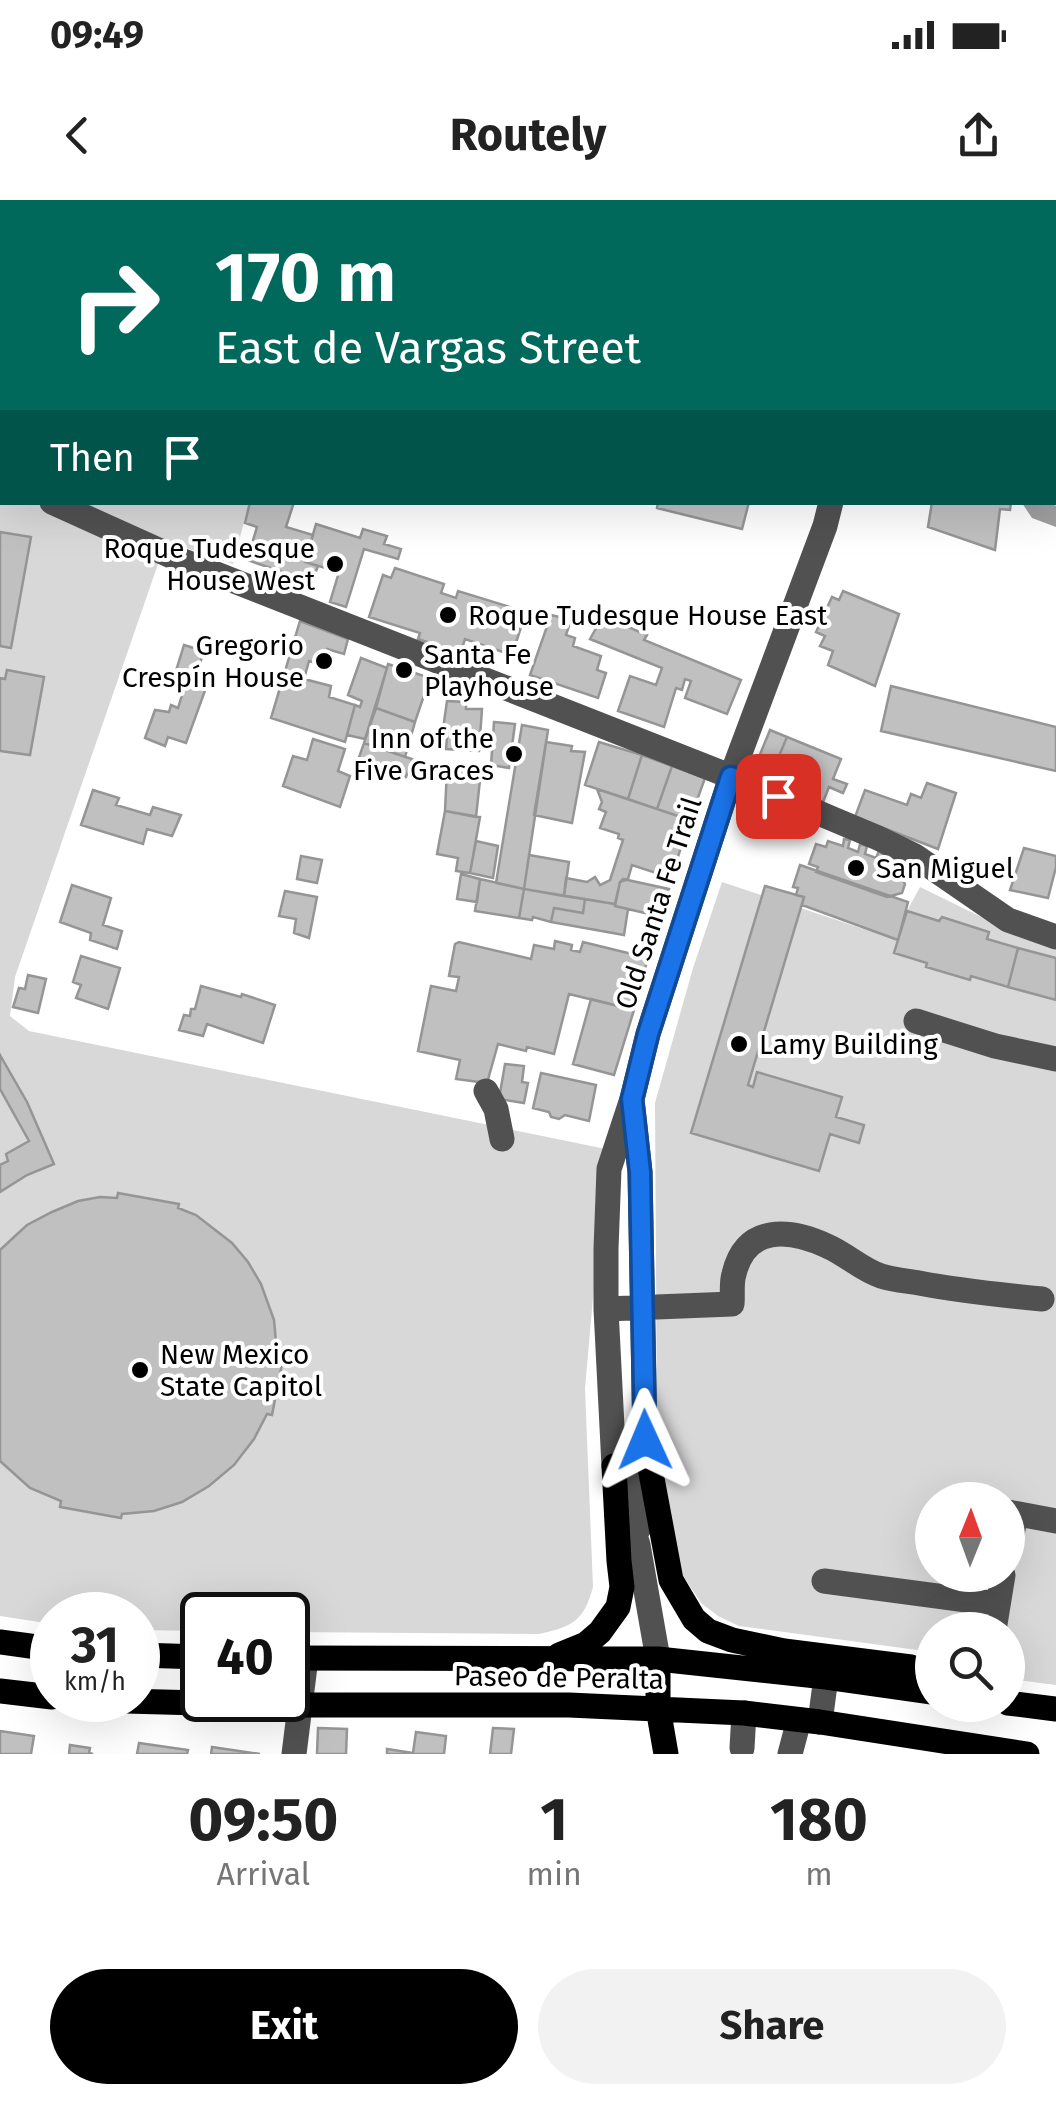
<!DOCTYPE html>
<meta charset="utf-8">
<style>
:root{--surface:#fff;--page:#f2f2f2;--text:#222;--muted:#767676;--accent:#000}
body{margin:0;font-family:"Fira Sans",sans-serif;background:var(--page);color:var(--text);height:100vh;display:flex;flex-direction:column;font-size:38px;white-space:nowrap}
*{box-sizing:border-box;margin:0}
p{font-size:32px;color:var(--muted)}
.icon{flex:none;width:55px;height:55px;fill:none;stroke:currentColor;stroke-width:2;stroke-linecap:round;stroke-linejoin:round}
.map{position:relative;height:1554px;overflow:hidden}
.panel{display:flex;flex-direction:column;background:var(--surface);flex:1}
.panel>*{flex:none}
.hud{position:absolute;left:0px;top:0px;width:1058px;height:305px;box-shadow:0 10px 40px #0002;background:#00695c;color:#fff;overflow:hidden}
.needle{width:65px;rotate:1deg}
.tools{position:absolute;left:915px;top:1282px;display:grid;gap:20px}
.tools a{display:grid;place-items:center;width:110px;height:110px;border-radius:50%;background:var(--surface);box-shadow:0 10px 40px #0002;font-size:50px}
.speed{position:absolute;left:30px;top:1392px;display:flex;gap:20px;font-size:50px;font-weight:700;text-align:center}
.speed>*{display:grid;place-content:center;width:130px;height:130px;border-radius:50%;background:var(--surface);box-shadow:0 10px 40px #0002;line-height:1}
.speed small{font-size:25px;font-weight:400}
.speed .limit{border:5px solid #111;border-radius:15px;background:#fff;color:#111}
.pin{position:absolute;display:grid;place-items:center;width:85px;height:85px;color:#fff;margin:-42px;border-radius:20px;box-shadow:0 5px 15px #0006}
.me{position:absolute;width:110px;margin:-55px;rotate:359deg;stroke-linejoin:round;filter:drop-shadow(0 0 8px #0008)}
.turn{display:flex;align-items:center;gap:35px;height:210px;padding:0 50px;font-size:45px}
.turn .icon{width:130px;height:130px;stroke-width:2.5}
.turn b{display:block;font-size:70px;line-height:85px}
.then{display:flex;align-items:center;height:95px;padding:0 50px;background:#0003;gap:20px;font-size:38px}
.eta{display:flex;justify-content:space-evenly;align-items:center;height:170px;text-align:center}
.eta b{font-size:60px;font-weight:700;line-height:70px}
.primary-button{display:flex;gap:20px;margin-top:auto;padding:20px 50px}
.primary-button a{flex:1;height:115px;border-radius:60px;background:var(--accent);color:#fff;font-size:40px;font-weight:700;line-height:115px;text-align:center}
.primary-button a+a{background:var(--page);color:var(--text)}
.status{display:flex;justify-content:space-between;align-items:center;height:70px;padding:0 50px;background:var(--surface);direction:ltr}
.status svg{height:28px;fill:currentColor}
header{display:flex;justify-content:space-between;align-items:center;height:130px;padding:0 50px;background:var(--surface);font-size:45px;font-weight:700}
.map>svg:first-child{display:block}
</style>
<div class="status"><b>09:49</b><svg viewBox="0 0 49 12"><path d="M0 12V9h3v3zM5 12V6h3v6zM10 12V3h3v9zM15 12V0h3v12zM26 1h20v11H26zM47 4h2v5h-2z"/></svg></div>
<header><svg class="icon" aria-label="back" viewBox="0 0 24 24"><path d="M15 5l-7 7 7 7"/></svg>Routely<svg class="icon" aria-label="share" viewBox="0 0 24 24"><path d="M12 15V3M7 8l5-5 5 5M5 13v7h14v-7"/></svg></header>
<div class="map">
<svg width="1056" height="1554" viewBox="0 0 1056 1554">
<rect width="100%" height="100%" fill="#fff"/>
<path fill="#d8d8d8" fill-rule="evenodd" d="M0 0H357L375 2H2V302L249 303 233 364 166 341 15 777 10 816 29 831 606 949 585 1189 593 1387C584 1421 572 1427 539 1434L288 1432V1415H202V1431L138 1430V1415H52V1424L0 1416Z
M722 682 897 740 907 711 920 687 1014 733 1056 748V1485L1017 1480 1016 1477 1008 1474V1430H932V1452L739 1426 718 1416 701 1403 674 1362 657 1236 655 903 693 768ZM932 1300H1008V1375H932Z"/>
<path fill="#9f9f9f" d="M1022 303H1052L1056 306V327L1032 318Z"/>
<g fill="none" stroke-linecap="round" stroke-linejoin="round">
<path stroke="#9f9f9f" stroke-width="48" d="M0 21H2
M1055 185H1056"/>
</g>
<path fill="#c0c0c0" stroke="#959595" stroke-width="2.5" d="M733 0H787L786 2H747Z
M0 168 2 169V234L0 233Z
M250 302H294L286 327 313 335 305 362 318 366 312 382 247 360 257 327 245 323Z
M658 302H749L742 329 657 308Z
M932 302H1011L1010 310 1000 309 995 350 928 327Z
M316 324 360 338 363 329 387 336 384 344 401 349 398 359 364 349 346 407 330 402 339 372 305 362Z
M0 332 31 337 11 448 0 446Z
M395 368 444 384 441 393 456 398 458 391 526 412 512 455 465 439 459 458 444 453 445 448 418 439 420 433 369 417 383 375 391 378Z
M843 391 899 414 875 486 828 465 833 451 820 446 825 436 816 432 832 397 839 400Z
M551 415 571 420 566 435 575 438 573 446 601 456 597 470 606 473 598 498 530 475Z
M603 416 647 435 644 440 741 480 727 514 685 498 691 481 685 479 682 490 676 488 664 527 618 511 630 476 656 485 662 468 590 439Z
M300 421 348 439 344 454 327 449 322 465 309 461 304 479 331 486 329 497 355 505 345 542 271 518Z
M184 445 204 451 198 469 211 474 186 543 168 537 165 546 145 538 155 510 169 512 171 505 178 508 187 479 175 474Z
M361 458 387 468 365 539 347 535 355 505 360 507 362 501 348 495Z
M388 464 430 478 415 522 376 508Z
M7 470 44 477 30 555 0 551V478L5 479Z
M891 486 1056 527V571L881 531Z
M447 501 466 502V509H482L479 551 446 549 447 537 442 536Z
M376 508 415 522 405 557 364 543Z
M494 522 515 524 509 568 491 565Z
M522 525 548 530 524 689 496 683Z
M770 530 787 537 769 580 752 574Z
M787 537 841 559 833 579 847 584 843 593 829 587 823 602 769 580Z
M313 539 345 549 338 571 350 576 340 607 283 586 293 556 307 560Z
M546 542 572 546 571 551 585 552 572 623 534 615Z
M599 542 642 555 628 599 585 585Z
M364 543 412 559 406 577 399 579 356 566Z
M642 555 672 566 657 609 628 599Z
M672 566 705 578 690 620 657 609Z
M447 569 481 571 476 617 445 611Z
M927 583 956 593 938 649 855 617 865 590 907 605 911 594 921 598Z
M597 589 690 620 674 669 665 666 662 675 632 665 628 679 620 682 615 704 564 696 566 678 587 682 595 677 600 685 610 680 623 640 618 638 619 634 600 628 606 612 599 609 602 602Z
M93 590 119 598 116 605 150 615 153 607 181 615 172 636 147 629 143 644 81 625Z
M445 611 480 617 470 673 456 671 458 658 437 654Z
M844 639 850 640 848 648 858 652 860 644 867 646 865 654 876 658 879 651 883 654 881 661 897 669 905 684 902 693 887 697 816 672 818 667 809 664 816 644 826 647 828 641 843 646Z
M476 641 498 646 493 678 470 673Z
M1024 648 1056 656V667L1048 698 1010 690Z
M529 655 569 662 564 696 524 689Z
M301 656 322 660 317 683 297 679Z
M800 665 908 702 898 740 802 705 804 697 796 695 798 688 793 687Z
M461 674 480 679 477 702 457 699Z
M480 679 524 689 519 718 475 711Z
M623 679 669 689 662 717 615 706 620 682Z
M72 685 111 698 103 725 122 731 117 749 90 740 91 733 60 722Z
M765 686 804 697 748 885 753 887 757 872 842 897 836 917 864 925 859 943 830 934 819 971 691 933Z
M524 689 585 699 583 713 554 708 551 722 533 717 532 720 519 718Z
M285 691 317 697 309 738 294 733 296 719 279 716Z
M585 699 615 704V706L628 709 624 735 551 722 554 708 583 713Z
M907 711 939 721 942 717 989 732 987 739 1018 748 1008 787 971 776 970 780 926 767 927 763 894 753Z
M555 741 572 745 571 750 580 752 583 742 640 756 645 759 646 765 634 810 569 794 554 854 527 847 526 851 498 844 487 883 456 879 460 860 418 851 431 786 456 791 459 777 449 776 455 744 459 742 531 759 534 745 554 749Z
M1018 748 1056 758V800L1008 787Z
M81 756 120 768 108 809 76 798 81 785 73 782Z
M28 775 46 779 38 813 13 807 19 788 25 789Z
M201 786 241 797 242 794 275 805 263 843 207 824 203 836 179 830 184 815 190 816 191 809H195Z
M591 799 634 810 614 875 573 864Z
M0 855 27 902 54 964 27 975 0 992V965L8 961 6 954 29 941 0 889Z
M505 864 524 866 522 882 528 883 524 903 499 899Z
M541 873 596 885 589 921 565 915 559 919 551 917 549 912 533 908Z
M118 993 179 1004 178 1008 196 1015 232 1043 248 1062 261 1084 274 1120 277 1153 284 1154 272 1215 267 1214 254 1239 234 1265 209 1286 182 1302 154 1311 122 1314 121 1318 60 1307 61 1301 30 1288 0 1261V1050L27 1025 52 1012 78 1001 100 997 117 998Z
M318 1528 347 1529 346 1554H317Z
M493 1528 514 1529 511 1554H490Z
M0 1531 34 1536 31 1554H0Z
M416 1532 446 1536 444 1554H387V1549L413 1553Z
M139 1543 188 1550 187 1554H137Z
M70 1545 90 1548 89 1553 93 1554H69Z
M212 1547 260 1554H211Z"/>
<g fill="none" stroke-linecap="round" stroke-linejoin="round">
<path stroke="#515151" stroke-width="25" d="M515 0 525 2
M826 0 827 2
M1055 113H1056
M0 278 2 280
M52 302 178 359 745 582 878 638 915 656 1008 720 1056 737
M916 821 995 846 1056 859
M486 891 496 909 502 939
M633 909 640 972 645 1241 639 1328
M606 1109 732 1104C733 1095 731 1083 734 1074 746 1024 790 1029 827 1046 846 1054 862 1070 881 1076 893 1080 907 1081 919 1083 960 1091 1001 1095 1042 1099
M1008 1312 1056 1321
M1008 1355 1016 1314
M824 1381 997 1404
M994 1430 1003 1375
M658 1459 638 1345 614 1266 606 1109V1049L609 969 632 899 648 834 731 577 825 326 831 302
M820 1522 826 1477
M742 1548 744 1513
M294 1554 306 1458
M790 1554 799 1520"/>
<path stroke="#000" stroke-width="25" d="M645 1241 671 1380 694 1419 708 1431 732 1440 784 1451 911 1467 932 1477
M0 1442 52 1449
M138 1455 202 1457
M559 1455 586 1444 600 1432 618 1407 622 1387 619 1361 614 1266
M288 1458 658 1459 826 1477 932 1492
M658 1459V1508L666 1554
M0 1491 52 1497
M88 1500 273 1505H569L744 1513 820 1522 1027 1554
M1008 1503 1056 1509"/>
</g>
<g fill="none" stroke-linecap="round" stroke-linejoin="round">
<defs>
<path id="route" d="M645 1240 640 972 632 899 648 834 731 577 778 596"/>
</defs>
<use href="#route" stroke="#114b97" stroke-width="25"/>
<use href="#route" stroke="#1a73e8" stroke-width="18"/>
</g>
<g fill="#000" stroke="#fff" stroke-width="4">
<circle cx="335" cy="364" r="10"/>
<circle cx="448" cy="415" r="10"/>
<circle cx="324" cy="461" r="10"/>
<circle cx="404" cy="470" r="10"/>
<circle cx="514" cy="554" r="10"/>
<circle cx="856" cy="668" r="10"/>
<circle cx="739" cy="844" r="10"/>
<circle cx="140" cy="1170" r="10"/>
</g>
<g text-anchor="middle" stroke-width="8" stroke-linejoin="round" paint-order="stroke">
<g font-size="28" fill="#000" stroke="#fff" text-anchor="start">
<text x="315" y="358" text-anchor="end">Roque Tudesque<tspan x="315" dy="32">House West</tspan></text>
<text x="468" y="425">Roque Tudesque House East</text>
<text x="304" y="455" text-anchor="end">Gregorio<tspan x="304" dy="32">Crespín House</tspan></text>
<text x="424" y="464">Santa Fe<tspan x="424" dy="32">Playhouse</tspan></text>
<text x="494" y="548" text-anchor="end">Inn of the<tspan x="494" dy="32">Five Graces</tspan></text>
<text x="876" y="678">San Miguel</text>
<text x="759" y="854">Lamy Building</text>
<text x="160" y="1164">New Mexico<tspan x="160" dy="32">State Capitol</tspan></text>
</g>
<g font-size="28" fill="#000" stroke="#fff">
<text transform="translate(658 703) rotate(-72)" y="10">Old Santa Fe Trail</text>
<text transform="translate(559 1477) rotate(1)" y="10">Paseo de Peralta</text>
</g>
</g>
</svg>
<div class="tools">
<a><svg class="needle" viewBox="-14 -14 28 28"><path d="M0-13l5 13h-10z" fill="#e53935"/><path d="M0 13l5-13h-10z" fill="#767676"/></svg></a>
<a><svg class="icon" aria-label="search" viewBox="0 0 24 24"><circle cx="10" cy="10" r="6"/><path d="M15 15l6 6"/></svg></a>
</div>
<div class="speed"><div>31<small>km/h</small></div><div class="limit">40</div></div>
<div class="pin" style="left:778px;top:596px;background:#d93025"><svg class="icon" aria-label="arrive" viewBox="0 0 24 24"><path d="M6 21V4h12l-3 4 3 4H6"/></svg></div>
<svg class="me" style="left:645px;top:1240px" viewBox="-20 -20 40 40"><path d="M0-17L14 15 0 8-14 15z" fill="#1a73e8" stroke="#fff" stroke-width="4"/></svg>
<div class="hud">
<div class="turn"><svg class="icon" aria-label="right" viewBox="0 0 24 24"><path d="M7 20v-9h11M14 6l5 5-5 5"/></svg><div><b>170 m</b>East de Vargas Street</div></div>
<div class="then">Then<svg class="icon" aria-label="arrive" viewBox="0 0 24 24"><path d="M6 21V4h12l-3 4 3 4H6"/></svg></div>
</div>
</div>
<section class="panel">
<div class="eta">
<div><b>09:50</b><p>Arrival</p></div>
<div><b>1</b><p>min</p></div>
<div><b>180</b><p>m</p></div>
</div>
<div class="primary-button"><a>Exit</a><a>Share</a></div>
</section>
